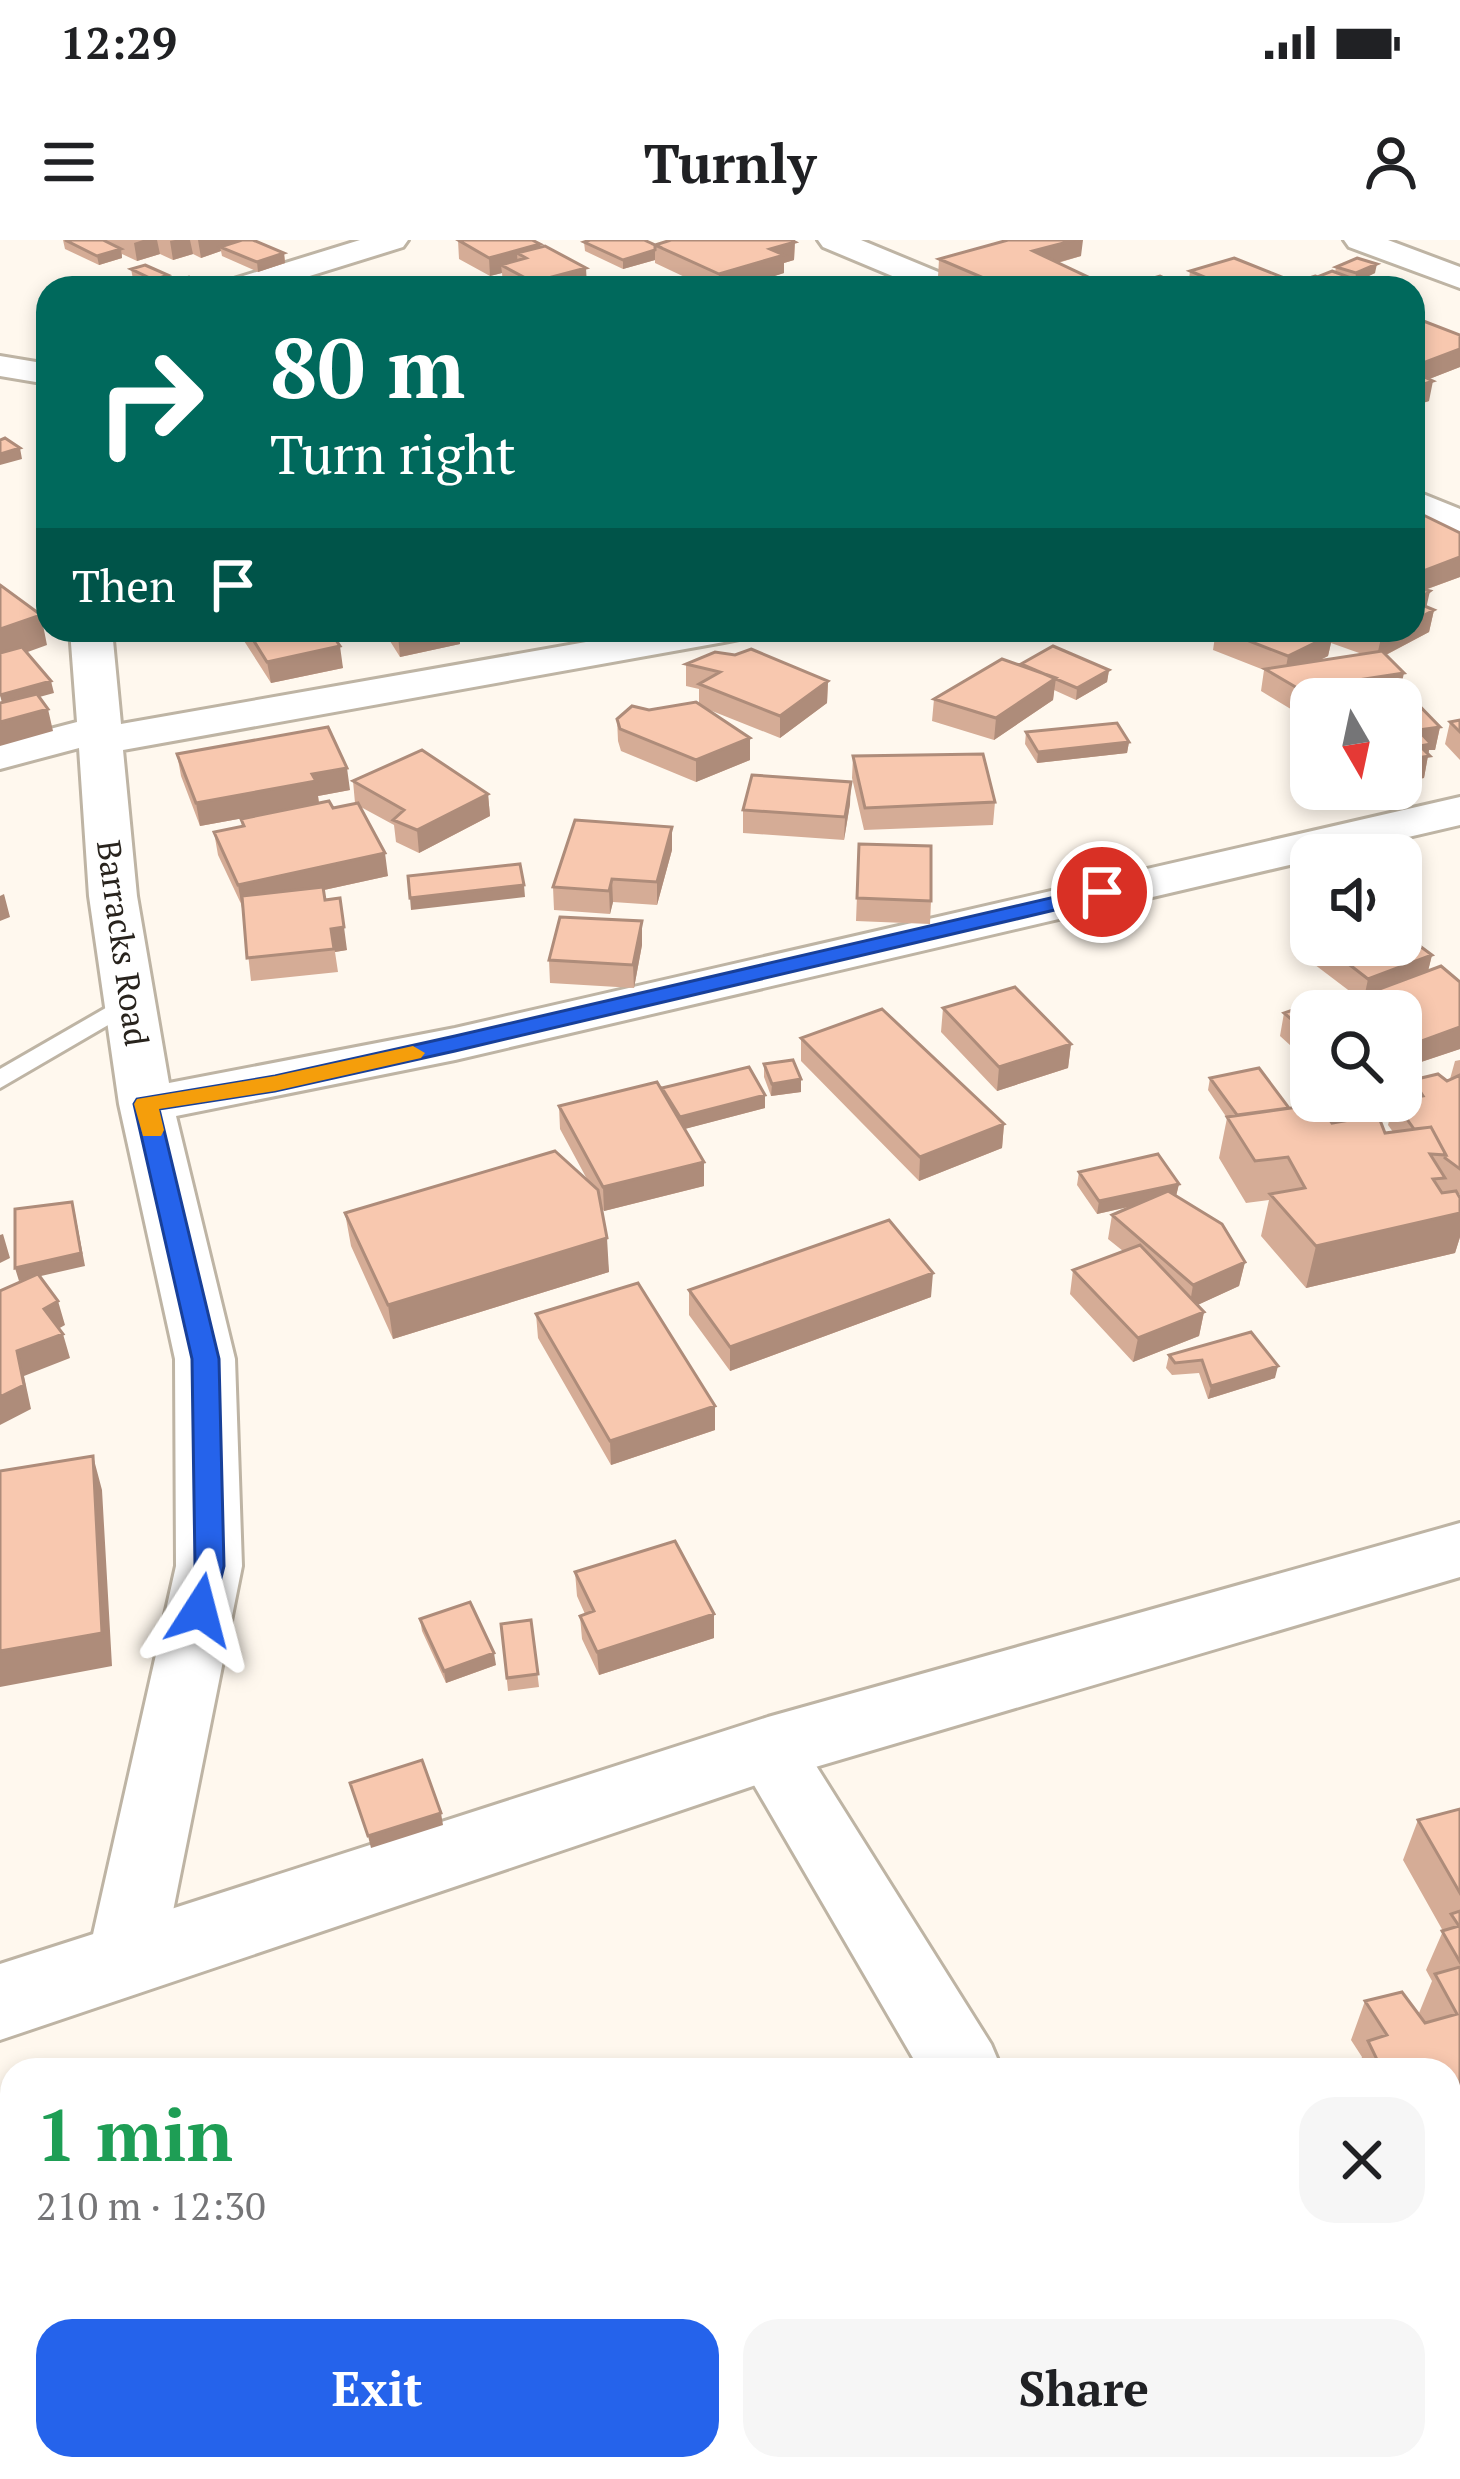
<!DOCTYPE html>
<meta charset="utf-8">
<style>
:root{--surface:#fff;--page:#f6f6f6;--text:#202124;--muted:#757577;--accent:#2563eb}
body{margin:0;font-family:"PT Serif",serif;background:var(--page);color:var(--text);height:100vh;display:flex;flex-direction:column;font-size:45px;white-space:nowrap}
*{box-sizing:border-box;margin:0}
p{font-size:39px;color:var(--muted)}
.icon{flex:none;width:66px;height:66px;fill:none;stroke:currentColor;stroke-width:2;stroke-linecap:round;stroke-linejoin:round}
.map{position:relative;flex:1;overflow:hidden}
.sheet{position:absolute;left:0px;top:1818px;width:1461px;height:423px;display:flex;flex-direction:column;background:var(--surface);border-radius:36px 36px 0 0;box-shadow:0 6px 18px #0003}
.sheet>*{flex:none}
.hud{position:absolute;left:36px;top:36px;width:1389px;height:366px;border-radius:36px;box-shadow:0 6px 18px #0003;background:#00695c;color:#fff;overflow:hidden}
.needle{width:78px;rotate:171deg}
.tools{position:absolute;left:1290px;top:438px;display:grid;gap:24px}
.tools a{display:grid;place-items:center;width:132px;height:132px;border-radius:24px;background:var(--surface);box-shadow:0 6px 18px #0003;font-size:60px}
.pin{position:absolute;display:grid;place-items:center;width:102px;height:102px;color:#fff;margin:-51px;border:6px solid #fff;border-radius:50%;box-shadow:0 3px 12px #0007}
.me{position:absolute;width:132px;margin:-66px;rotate:9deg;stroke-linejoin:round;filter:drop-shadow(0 0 9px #0008)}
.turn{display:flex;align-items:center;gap:42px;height:252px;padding:0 36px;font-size:54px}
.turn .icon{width:156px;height:156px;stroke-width:2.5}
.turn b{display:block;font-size:84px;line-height:102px}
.then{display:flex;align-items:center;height:114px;padding:0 36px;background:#0003;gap:24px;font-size:45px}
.round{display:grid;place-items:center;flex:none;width:126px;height:126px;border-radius:36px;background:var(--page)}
.head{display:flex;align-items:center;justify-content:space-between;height:204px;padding:0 36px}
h1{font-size:72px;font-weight:700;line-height:90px;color:#1e9e55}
.cta{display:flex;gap:24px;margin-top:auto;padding:24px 36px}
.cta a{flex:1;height:138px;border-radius:36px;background:var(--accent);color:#fff;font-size:48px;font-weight:700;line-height:138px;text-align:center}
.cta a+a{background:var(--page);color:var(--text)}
.status{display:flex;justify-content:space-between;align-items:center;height:84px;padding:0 60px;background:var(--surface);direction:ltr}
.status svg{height:33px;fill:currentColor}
header{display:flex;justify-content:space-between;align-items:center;height:156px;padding:0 36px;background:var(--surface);font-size:54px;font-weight:700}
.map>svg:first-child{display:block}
</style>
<div class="status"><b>12:29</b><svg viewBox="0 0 49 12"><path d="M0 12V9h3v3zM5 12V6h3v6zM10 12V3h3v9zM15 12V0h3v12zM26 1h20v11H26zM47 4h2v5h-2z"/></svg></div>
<header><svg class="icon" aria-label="menu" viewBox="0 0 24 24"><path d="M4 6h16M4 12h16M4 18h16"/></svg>Turnly<svg class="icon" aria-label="person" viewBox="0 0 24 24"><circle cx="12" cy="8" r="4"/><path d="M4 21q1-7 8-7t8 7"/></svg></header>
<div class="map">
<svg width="1460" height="2239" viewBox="0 0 1460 2239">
<rect width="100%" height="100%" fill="#fff8ee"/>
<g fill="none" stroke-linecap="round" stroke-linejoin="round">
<defs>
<path id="service" d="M130 754 139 757 143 762 139 767 0 848V829Z"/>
<path id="minor" d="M360 0H408L403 7 271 48H222L227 41Z
M818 0H861L960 41 965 48H921L823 7Z
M1344 0H1388L1460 27V48L1349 7Z
M0 116 48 124V144L0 136Z
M1413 250 1460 269V296L1413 276Z
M70 390H112L121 484 654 390H745L739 399 724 402 123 510 137 656 169 843 455 788 1460 557V585L1331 615H1311V620L455 820 176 876 235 1119 242 1326 163 1721 152 1745 125 1755 98 1745 87 1721 176 1326 175 1119 119 864 89 656 79 508 0 529V502L77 482Z
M768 1480 793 1489 991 1804 1002 1830H920L733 1509 743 1489Z
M1160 2229H1250L1254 2239H1164Z"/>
<path id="secondary" d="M1460 1283V1337L768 1541 0 1800V1724L768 1477Z"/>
</defs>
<use href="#service" stroke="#beb4a4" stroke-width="6"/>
<use href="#minor" stroke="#beb4a4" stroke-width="6"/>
<use href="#secondary" stroke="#beb4a4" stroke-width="6"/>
<use href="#service" fill="#fff" fill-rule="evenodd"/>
<use href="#minor" fill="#fff" fill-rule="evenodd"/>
<use href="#secondary" fill="#fff" fill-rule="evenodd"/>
</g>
<path fill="#d5ac96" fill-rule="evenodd" d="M63 0H253L284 13 285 23 258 32 222 16 221 11 201 18 193 14 173 20 160 14 137 21 122 14V18L99 25 65 9Z
M458 0 540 7 587 46 581 48H511L503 43 502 33 490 36 459 19Z
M795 0 794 20 784 23V33L736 48H708L655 23V20L623 29 585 11 584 2 655 5Z
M1081 16 1058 23 1090 38 1089 48H962L938 37 939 19Z
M1336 27 1375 33 1353 43 1352 48H1188L1190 31 1282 37 1280 47 1335 33Z
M131 29 168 35 170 45 153 48 133 39Z
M1413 77 1460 95V127L1429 139V161L1413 166Z
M1413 270 1460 293V337L1425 350 1426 367 1434 370 1429 392 1386 415 1400 452 1440 487 1435 510H1429L1424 538 1401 542V459H1311V507L1296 489 1299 471H1294L1261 451 1264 430 1213 410 1216 390H1413ZM1331 403 1362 414 1318 421 1328 416Z
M237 390H329L343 428 271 443Z
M383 390H459L460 404 400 417Z
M686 424 828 441 827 463 780 498 707 469 750 520 696 542 621 511 618 501 617 479 649 470 699 464V449L686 446Z
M1021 424 1109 430 1107 442 1076 460 1054 450 1053 460 994 500 932 481 934 459 1021 426Z
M1460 480V520L1445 504 1450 482Z
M1026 492 1129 502 1127 513 1037 523 1025 504Z
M177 514 350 550 318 556 319 563 333 568 355 563 353 541 488 554 490 576 419 613 396 602 394 585 359 566 388 636 324 650 325 660 347 710 335 712 338 732 251 741 243 668 218 615 214 592 242 587 241 579 271 573 200 586 181 536Z
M853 516 995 562 993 585 864 590 852 538Z
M850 564 844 600 743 593V570Z
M859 604 931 661 930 684 856 681Z
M672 610 657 665 613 662 610 674 554 670 553 647Z
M642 681V705L634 748 550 743 549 720Z
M1311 690V705H1401L1432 715 1428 731 1460 742V809L1412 825 1404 818 1401 830V771H1362L1364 762 1302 715 1307 691Z
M943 768 1071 804 1068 828 997 851 941 792Z
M1311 771V824L1280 796 1284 773Z
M801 798 1004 884 1002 908 919 941 801 821Z
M1460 820V954L1458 955 1460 997 1455 1013 1306 1048 1261 996 1269 960 1246 963 1219 918 1227 878 1208 850 1210 838 1332 883 1385 893 1393 892 1388 885 1394 861 1408 859 1413 840 1447 841 1450 839 1455 821Z
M764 824 801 839V852L771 856 764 837Z
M662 851 765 868 684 889 704 922V946L604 971 601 967 609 1032 393 1099 351 1006 345 973 588 941 560 889 559 866Z
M1079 932 1179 944 1176 956 1245 1022 1239 1046 1197 1065 1204 1072 1199 1096 1133 1122 1070 1054 1073 1030 1123 1011 1108 999 1112 975 1133 966 1097 974 1077 945Z
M689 1050 931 1057 730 1131 689 1075Z
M536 1074 715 1190 611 1225 538 1098Z
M1251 1092 1275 1138 1208 1159 1199 1133 1172 1135 1166 1128 1169 1115Z
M575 1332 714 1398 599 1435 582 1399 580 1376 585 1374 577 1356Z
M420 1379 496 1425 446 1443 422 1391Z
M531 1380 539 1447 508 1451 501 1384Z
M1460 1569V1929L1449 1933V1830H1357L1362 1817 1351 1800 1365 1761 1425 1783 1419 1773 1432 1741 1426 1730 1443 1691 1403 1620 1418 1580Z
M1364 2229H1449L1460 2239H1368Z"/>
<path fill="#ae8c7a" d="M143 0H157L160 14 137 21 134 3Z
M175 0H190L193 14 173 20 170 1Z
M198 0H243L220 7 221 11 201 18Z
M781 0H795L794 20 784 23V33L736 48H719V34L770 9Z
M1075 0H1083L1081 16 1031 30 1033 11Z
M540 4 541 23 517 13 518 29 501 25 502 33 490 36 489 18Z
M121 9 122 18 99 25 97 16Z
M655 10V20L623 29V20Z
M284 13 285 23 258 32 257 22Z
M1377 24 1375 33 1355 43 1356 33Z
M586 28 587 46 533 48V42Z
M168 35 170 45 156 48 154 40Z
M1282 37 1280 48H1248Z
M1090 38 1089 48H1054Z
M1354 39 1352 48H1335V46Z
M199 42 200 48H179Z
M1460 109V127L1419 143 1423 123Z
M1433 141 1429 161 1413 166V148Z
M20 208 22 219 0 225V214Z
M1460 317V337L1413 354V335Z
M1430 351 1425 373 1434 370 1429 392 1376 420 1381 398 1396 390H1413L1415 362Z
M41 375 47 405 0 422V389Z
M422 390H459L460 404 400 417 398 395Z
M1333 394 1328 416 1284 438 1288 416Z
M340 406 343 428 271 443 267 422Z
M1109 430 1107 442 1076 460 1077 448Z
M1404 433 1399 455 1375 459H1311V469L1300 467 1299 471H1294L1299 449Z
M1056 438 1053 460 994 500 996 478Z
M51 441 54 453 3 467 0 455Z
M828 441 827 463 780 498V476Z
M48 469 53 491 0 506V482Z
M1440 487 1435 510H1429L1424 538 1401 542 1403 520 1418 490Z
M750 498V520L696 542V520Z
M1129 502 1127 513 1037 523 1038 512Z
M347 528 350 550 318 556 319 564 200 586 196 563 312 534Z
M851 542 850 564 844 600 845 577Z
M488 554 490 576 419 613 417 590Z
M672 587V610L657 665V642Z
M385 613 388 636 242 668 238 645Z
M612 639 613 662 610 674 609 651Z
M524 645 525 657 411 670 410 658Z
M4 654 10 677 0 681V656Z
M642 681V705L634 748 633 725Z
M344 687 347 710 335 712 331 689Z
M1432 715 1426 739 1366 754 1363 763 1368 739Z
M1460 787V809L1412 825 1419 802Z
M1071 804 1068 828 997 851 999 827Z
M801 839V852L771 856 772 844Z
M765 855V868L681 890 680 877Z
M1004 884 1002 908 919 941 920 917Z
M704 922V946L604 971 603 947Z
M1179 944 1176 956 1097 974 1099 961Z
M1460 973V997L1455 1013 1306 1048 1316 1006Z
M75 974 85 1026 19 1041 15 1028Z
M3 994 10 1018 0 1023V995Z
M607 998 609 1032 393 1099 388 1065Z
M1245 1022 1239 1046 1189 1069 1193 1045Z
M933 1033 931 1057 730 1131V1107Z
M58 1061 65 1085 51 1093 44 1069Z
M1204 1072 1199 1096 1133 1122 1138 1098Z
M63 1094 70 1118 24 1136 31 1169 0 1185V1157L17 1111Z
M1278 1126 1275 1138 1208 1159 1211 1146Z
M715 1166V1190L611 1225 610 1201Z
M93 1216 102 1250 112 1426 0 1447V1411Z
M714 1374V1398L599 1435 597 1412Z
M494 1413 496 1425 446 1443 444 1431Z
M441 1573 443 1585 371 1608 368 1596Z
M1460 1897V1929L1449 1933V1901Z"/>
<path fill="#f8c8af" stroke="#ae8c7a" stroke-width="3" d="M65 0H103L121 9 97 16Z
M242 0H253L284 13 257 22 220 7Z
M458 0H532L540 4 489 18Z
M590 0H644L662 8 655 5V10L623 20 584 2Z
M671 0H791L795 2 770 9 784 15 719 34 655 5Z
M1008 0H1075L1033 11 1090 38 1054 48H1007L939 19Z
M545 6 586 28 533 42 501 25 526 18 517 13Z
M1234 18 1282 37 1248 48H1230L1190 31Z
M1357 18 1377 24 1356 33 1336 27Z
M145 25 168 35 154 40 131 29Z
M1332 31 1354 39 1337 46 1317 37Z
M1160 36 1186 48H1135L1129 45Z
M1315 36 1343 48H1278Z
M189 37 199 42 179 48 170 43Z
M611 43 617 48H588Z
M1413 77 1460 95V109L1423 123 1413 119Z
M1413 132 1433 141 1413 148Z
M5 198 20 208 0 214V200Z
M1413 270 1460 293V317L1413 335Z
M0 345 41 375 0 389Z
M1413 347 1430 351 1415 362 1434 370 1413 381Z
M247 390H329L340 406 267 422Z
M395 390H422L398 395Z
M1221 390H1322L1333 394 1288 416Z
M1360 390H1396L1381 398Z
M1053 406 1109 430 1077 448 1021 424Z
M22 407 51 441 0 455V413Z
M751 409 828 441 780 476 699 444 720 432 686 424 715 412 735 415Z
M1382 411 1404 433 1299 449 1265 429Z
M1002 419 1056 438 996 478 934 459Z
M1405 451 1440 487 1418 490 1431 504 1420 506 1430 516 1403 520 1401 459H1353Z
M37 454 48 469 0 482V463Z
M696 462 750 498 696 520 620 489 617 479 632 466 649 470Z
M1311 465V479L1300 467Z
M1460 480V492L1450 482Z
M1117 483 1129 502 1038 512 1026 492Z
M328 487 347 528 312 534 316 541 196 563 177 514Z
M422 510 488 554 417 590 393 580 404 570 353 541Z
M983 514 995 562 865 568 853 516Z
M752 535 851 542 845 577 743 570Z
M329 561 333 568 358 563 385 613 238 645 214 592 244 586 241 579Z
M575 580 672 587 657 642 612 639 609 651 553 647Z
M859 604 931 606V661L857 658Z
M520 624 524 645 410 658 408 636Z
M323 647 325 660 340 658 344 687 331 689 334 709 247 718 242 656Z
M560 677 642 681 633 725 549 720Z
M1401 692 1432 715 1368 739 1324 705H1401Z
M1441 726 1460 742V787L1419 802 1401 786V771H1384L1366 754Z
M1015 747 1071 804 999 827 943 768Z
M1333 756 1350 771H1311V796L1284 773Z
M882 769 1004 884 920 917 801 798Z
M793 820 801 839 772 844 764 824Z
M749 827 765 855 680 877 662 848Z
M1259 828 1289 868 1237 875 1210 838Z
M1438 834 1447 841 1460 835V929L1445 918 1446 915 1431 887 1414 889 1394 861 1423 856 1413 840Z
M657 842 704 922 603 947 559 866Z
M1319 864 1332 883 1378 875 1385 893 1431 887 1446 915 1430 914 1445 938 1433 939 1442 953 1456 951 1460 958V973L1316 1006 1270 954 1305 948 1288 917 1255 921 1227 877Z
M555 911 598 950 607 998 388 1065 345 973Z
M1158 914 1179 944 1099 961 1079 932Z
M1168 951 1222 984 1245 1022 1193 1045 1112 975Z
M72 962 81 1013 15 1028V969Z
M889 980 933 1033 730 1107 689 1050Z
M1140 1005 1204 1072 1138 1098 1073 1030Z
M38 1034 58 1061 44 1069 63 1094 17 1111 24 1145 0 1157V1051Z
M638 1043 715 1166 610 1201 536 1074Z
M1251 1092 1278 1126 1211 1146 1202 1120 1175 1123 1169 1115Z
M93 1216 102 1393 0 1411V1231Z
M675 1301 714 1374 597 1412 580 1376 594 1371 575 1332Z
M470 1362 494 1413 444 1431 420 1379Z
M531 1380 538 1434 507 1438 501 1384Z
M422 1520 441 1573 368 1596 350 1543Z
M1460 1569V1653L1418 1580Z
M1460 1671V1722L1442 1691 1459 1686 1451 1674Z
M1460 1727V1897L1449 1901V1830H1382L1368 1801 1387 1795 1365 1761 1402 1752 1425 1783 1457 1774 1435 1734Z
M1460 2100V2239H1386L1382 2229H1449V2103Z"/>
<path fill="#2563eb" stroke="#184099" stroke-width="3" d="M1102 646 1113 652 1110 657 455 811 275 851 159 869 219 1119 224 1326 211 1378H189L185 1370 195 1326 192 1119 134 864 137 859 275 836 455 796Z"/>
<path fill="#f59e0b" d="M413 806 425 813 421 818 275 851 159 869 164 890 161 896H143L134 864 137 859 275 836Z"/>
<g text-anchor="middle" stroke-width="10" stroke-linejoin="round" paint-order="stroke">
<g font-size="33" fill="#28231d" stroke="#fff">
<text transform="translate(123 703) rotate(82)" y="12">Barracks Road</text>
</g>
</g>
</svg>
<div class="tools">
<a><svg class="needle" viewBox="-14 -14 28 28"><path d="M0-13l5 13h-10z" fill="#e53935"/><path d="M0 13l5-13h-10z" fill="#757577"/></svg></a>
<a><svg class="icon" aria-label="sound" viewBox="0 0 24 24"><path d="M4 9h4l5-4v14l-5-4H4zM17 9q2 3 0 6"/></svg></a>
<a><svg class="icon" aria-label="search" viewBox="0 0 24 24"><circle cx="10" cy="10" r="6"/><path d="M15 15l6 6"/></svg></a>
</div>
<div class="pin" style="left:1102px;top:652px;background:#d93025"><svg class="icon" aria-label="arrive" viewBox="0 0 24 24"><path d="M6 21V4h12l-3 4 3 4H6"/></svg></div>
<svg class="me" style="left:200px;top:1370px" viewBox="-20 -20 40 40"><path d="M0-17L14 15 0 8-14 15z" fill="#2563eb" stroke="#fff" stroke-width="4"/></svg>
<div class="hud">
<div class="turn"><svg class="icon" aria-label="right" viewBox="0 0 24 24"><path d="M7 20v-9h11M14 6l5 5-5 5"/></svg><div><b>80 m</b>Turn right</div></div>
<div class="then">Then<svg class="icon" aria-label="arrive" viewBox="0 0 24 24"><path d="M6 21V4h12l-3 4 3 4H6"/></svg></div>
</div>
<section class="sheet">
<div class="head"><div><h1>1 min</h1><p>210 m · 12:30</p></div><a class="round"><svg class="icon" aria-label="close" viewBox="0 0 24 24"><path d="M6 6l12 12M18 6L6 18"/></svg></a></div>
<div class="cta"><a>Exit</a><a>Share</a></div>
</section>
</div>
